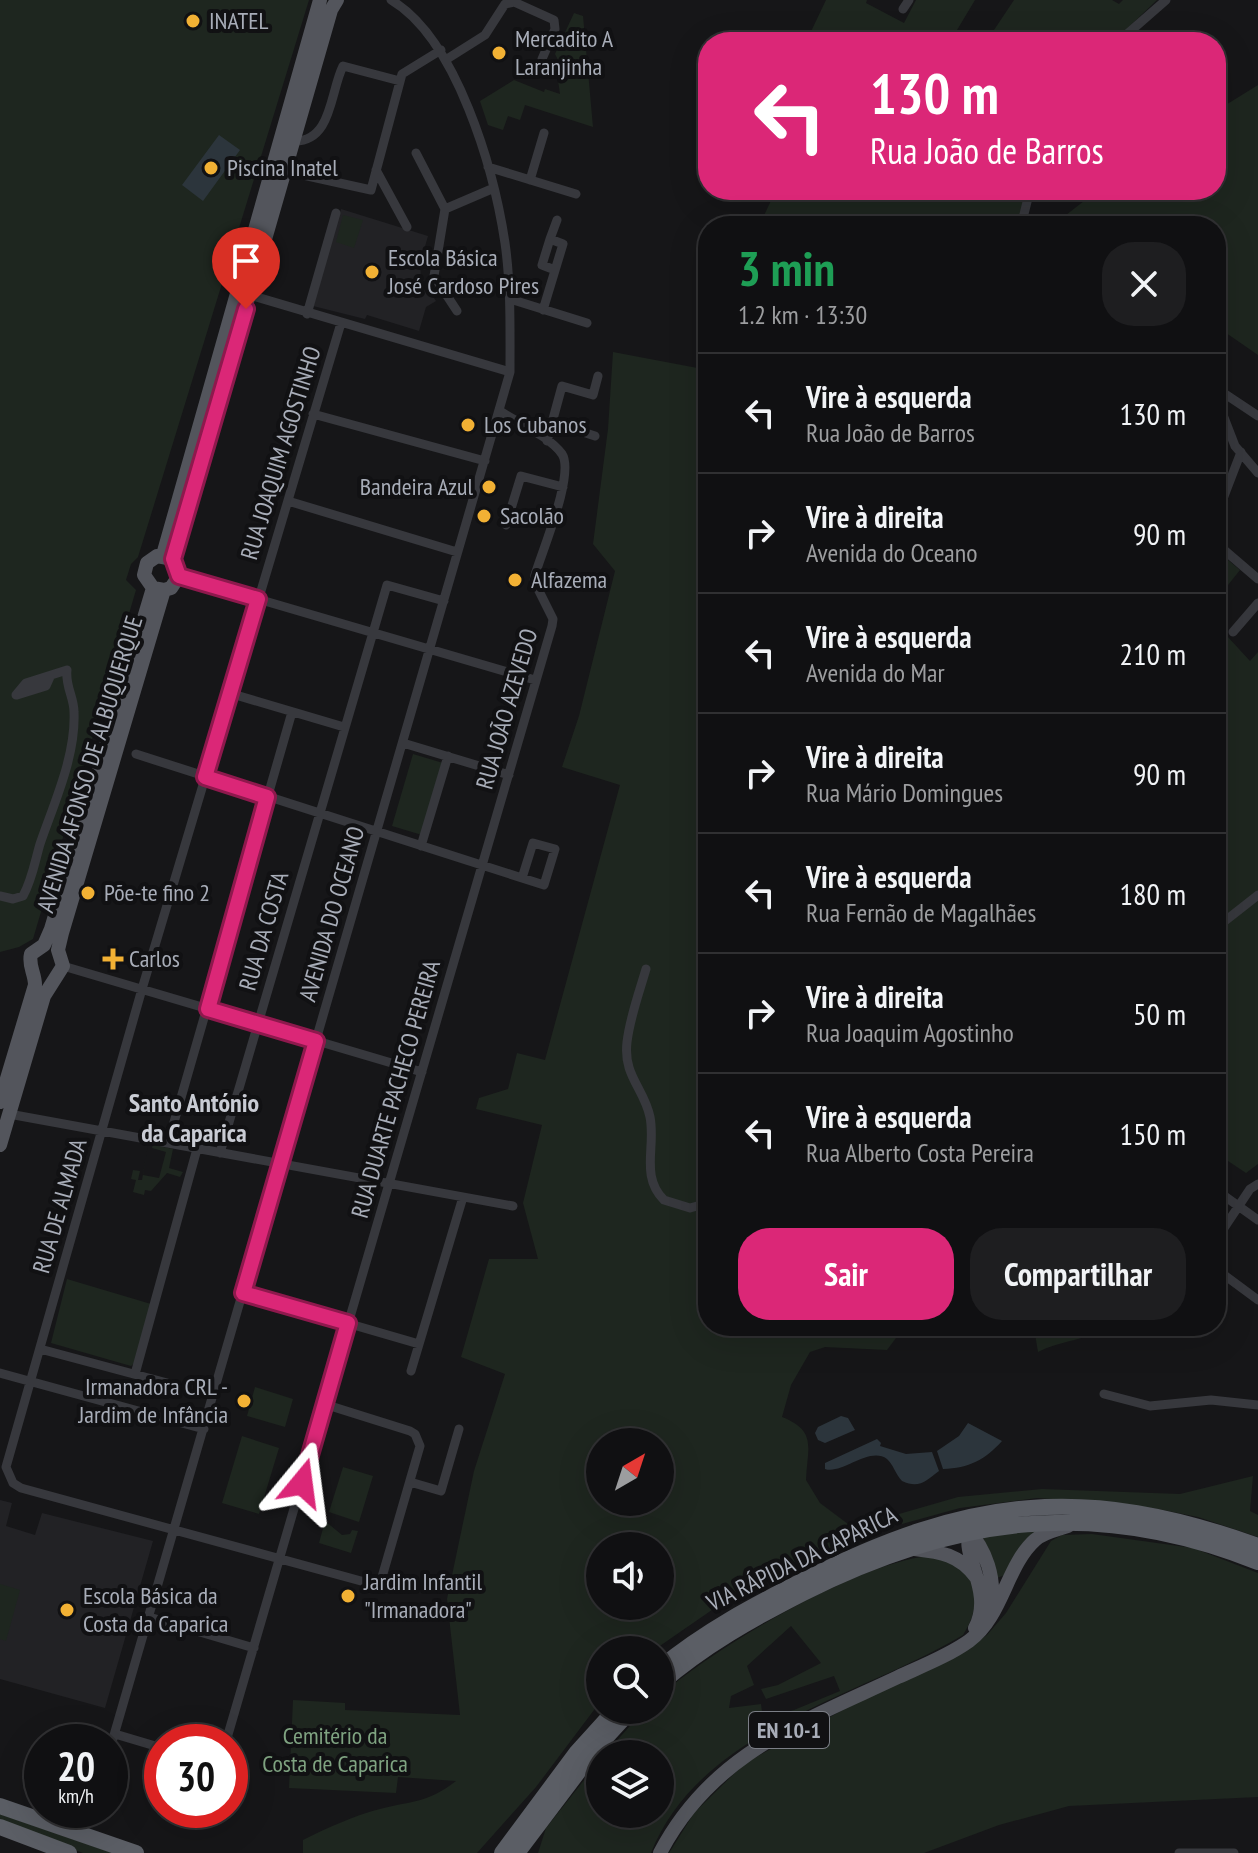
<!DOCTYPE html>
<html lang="pt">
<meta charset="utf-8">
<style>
:root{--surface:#101012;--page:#1e1e20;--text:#f1f3f6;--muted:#9c9d9f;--line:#303032;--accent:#db2777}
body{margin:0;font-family:"PT Sans Narrow",sans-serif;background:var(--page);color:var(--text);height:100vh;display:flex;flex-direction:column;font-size:30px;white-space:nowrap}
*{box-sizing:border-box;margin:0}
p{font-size:26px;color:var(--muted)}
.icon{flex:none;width:44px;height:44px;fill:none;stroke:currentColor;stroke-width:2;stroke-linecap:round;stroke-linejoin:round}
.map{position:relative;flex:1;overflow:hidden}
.drawer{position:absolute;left:698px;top:216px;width:528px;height:1120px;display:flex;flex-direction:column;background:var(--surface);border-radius:32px;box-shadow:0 8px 32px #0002,0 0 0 2px var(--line)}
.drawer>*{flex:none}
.guide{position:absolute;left:698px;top:32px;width:528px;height:168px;border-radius:32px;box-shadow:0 8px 32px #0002,0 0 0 2px var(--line);background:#db2777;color:#fff;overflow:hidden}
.needle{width:52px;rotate:39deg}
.buttons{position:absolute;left:586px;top:1428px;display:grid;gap:16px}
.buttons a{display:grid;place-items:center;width:88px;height:88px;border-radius:50%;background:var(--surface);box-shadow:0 8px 32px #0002,0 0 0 2px var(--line);font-size:40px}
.speed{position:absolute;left:24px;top:1724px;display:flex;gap:16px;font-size:40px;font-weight:700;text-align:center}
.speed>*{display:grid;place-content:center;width:104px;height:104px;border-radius:50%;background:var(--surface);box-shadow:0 8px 32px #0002,0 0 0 2px var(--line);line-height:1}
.speed small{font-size:20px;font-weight:400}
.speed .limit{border:12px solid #d22;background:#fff;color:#111}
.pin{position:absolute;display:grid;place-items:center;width:68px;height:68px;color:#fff;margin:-82px -34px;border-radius:50% 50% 50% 0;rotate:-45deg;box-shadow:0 0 8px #0007}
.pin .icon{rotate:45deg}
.me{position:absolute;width:88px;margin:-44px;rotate:16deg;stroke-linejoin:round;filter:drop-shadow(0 0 6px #0008)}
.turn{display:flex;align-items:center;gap:28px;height:168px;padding:0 40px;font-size:36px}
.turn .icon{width:104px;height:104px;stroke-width:2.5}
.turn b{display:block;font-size:56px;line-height:68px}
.round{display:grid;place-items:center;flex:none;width:84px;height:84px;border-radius:32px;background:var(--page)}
.summary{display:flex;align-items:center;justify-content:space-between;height:136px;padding:0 40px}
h1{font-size:48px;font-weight:700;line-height:60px;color:#1e9e55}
.action{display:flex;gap:16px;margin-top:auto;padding:16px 40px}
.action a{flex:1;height:92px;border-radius:32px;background:var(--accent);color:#fff;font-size:32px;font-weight:700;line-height:92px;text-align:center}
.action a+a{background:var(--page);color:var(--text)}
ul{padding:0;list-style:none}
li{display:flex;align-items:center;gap:24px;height:120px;padding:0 40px;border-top:2px solid var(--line)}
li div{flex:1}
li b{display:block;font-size:30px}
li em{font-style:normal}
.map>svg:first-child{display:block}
</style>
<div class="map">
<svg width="1258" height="1853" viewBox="0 0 1258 1853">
<rect width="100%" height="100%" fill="#161618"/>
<path fill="#222225" d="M341 209 428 236 420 264 421 279 436 301 426 307 419 331 367 315 365 319 313 306Z
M0 1500 12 1503 6 1526 35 1535 42 1513 153 1541 105 1708 0 1679Z"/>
<path fill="#1e261f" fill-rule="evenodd" d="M0 0H309L138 557 131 564 126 580 136 590 33 939 19 947 0 952Z
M826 0H867L866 3 904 23 916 0H975L954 35 966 42H806Z
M1014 0H1112L1119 4 1123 0H1157L1113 42H986Z
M574 13 583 16 593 127 525 105 520 120 508 116 503 130 488 125 480 101 514 80 544 92 545 89 560 94 556 66 560 64 555 54Z
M1258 85V355L1216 326V226H1052L1098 190H1216V111Z
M776 190H1026L1017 226H759Z
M343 215 363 220 354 248 336 242Z
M613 352 708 370V1326H905L887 1350 825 1347 810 1352 791 1385 782 1417C818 1431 807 1449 806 1480L820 1503 856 1530 881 1520 852 1540 722 1603 654 1650H600V1702L536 1787 477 1853H303V1840C327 1828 353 1816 380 1809 414 1800 426 1804 456 1781L398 1777 396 1793 289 1788 293 1700 345 1703V1710L460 1715 447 1599 474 1471 505 1374 461 1357 489 1259H538L523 1203 542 1125 476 1109 479 1098 508 1089 517 1053 545 1060 620 785 562 767 579 716 615 571 593 544 608 429ZM600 1442H660V1502H600ZM600 1546H660V1606H600Z
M1216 550 1240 570 1216 600Z
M1216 624 1250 661 1258 652V1164L1246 1173 1216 1153Z
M413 754 443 763 422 835 392 826Z
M148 1145 143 1175 159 1178 166 1152 152 1148 153 1145 173 1149 169 1168 183 1172 180 1177 167 1173 151 1191 145 1190 144 1195 133 1192 136 1180 131 1179 133 1170 140 1171 138 1180H142Z
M67 1279 151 1304 135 1363 131 1366 51 1343Z
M1039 1326H1106C1087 1341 1061 1340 1038 1352L1035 1334Z
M255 1387 293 1399 285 1427 247 1416Z
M242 1436 279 1448 259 1514 222 1503Z
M343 1467 373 1476 359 1522 329 1512Z
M1253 1476 1250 1511 1258 1515V1537L1198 1517 1163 1510 1126 1504 1037 1498 960 1508 902 1524 899 1514 958 1497 1042 1489 1180 1494Z
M325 1521 342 1535 350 1534 352 1530 358 1531 351 1553 319 1543Z
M1042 1530 1005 1575 997 1578 983 1537Z
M1092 1534 1193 1548 1258 1573V1797L1069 1806 999 1825 924 1853H669L694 1813 745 1763 867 1697 966 1649 987 1635 1006 1613 1051 1541 1062 1535Z
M929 1556C975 1564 988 1595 963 1635 860 1697 700 1729 651 1853H538L546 1828 600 1760V1814H660V1754H605L644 1710H660V1696C713 1648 859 1562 929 1556ZM791 1626 821 1663 778 1685 761 1689 766 1699 834 1676 840 1691 794 1710 763 1719 761 1704 729 1708 731 1696 754 1685 747 1666Z
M0 1584 20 1590 6 1641 0 1639Z
M0 1814 113 1853H83L0 1822Z"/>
<path fill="#2c353c" d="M219 135 240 150 203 201 182 185Z
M841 1416 848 1418 855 1430 825 1443 818 1440 815 1433 818 1427Z
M968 1423 1002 1441C985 1460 969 1468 943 1469L937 1451 959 1436Z
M877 1439 881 1443 880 1446 906 1454 932 1452 939 1471C926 1481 919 1489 902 1481 896 1475 893 1464 887 1459 869 1446 842 1475 825 1469V1463Z"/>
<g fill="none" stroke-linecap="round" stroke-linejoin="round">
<path stroke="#37383d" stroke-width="9" d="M903 9 909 0
M1118 42 1166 0
M447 59 485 35 505 4 514 2 554 20 555 29 542 59
M295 141C332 141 330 92 343 66L400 81
M416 153 445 209
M488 167 576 194
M376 170 407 227
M285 171 371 190 402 74 441 50
M530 180 544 133
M1021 226 1030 190
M550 239 557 220
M250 295 510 372
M510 299 587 323
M543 310 563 244 550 239 542 265 555 270
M457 311 434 276 445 209 494 188
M307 314 336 213
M1216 388 1258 416
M1216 397 1235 446 1258 473
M313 414 485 461
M552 422 595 436
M547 441 562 386 593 395 598 376
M288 501 457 552
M1216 517 1241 452
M506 525 521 476 563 487
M1216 543 1258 579
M179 576 535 680
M1233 632 1258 603
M229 693 344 727
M17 695 46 686 50 677
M403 743 509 775
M136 754 522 878 544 885 555 849 533 843 522 878
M421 846 448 756
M0 896 13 899 23 896C32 880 35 861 40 844 54 803 76 756 74 712 74 697 65 686 67 670L26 683 16 695
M1216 928 1258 895
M63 966 422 1072
M646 969C639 993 630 1017 627 1042 623 1076 644 1088 650 1117 656 1147 640 1176 664 1200L690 1208 708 1203
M9 1114 513 1206
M168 1143 292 712
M220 1153 387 585 444 601
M1216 1190 1258 1220
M1216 1240 1250 1189 1258 1184
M1216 1269 1258 1300
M243 1293 419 1344
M40 1349 171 1384
M411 1371 463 1197
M0 1373 204 1429
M135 1374 197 1149
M1104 1394 1150 1406 1211 1400 1258 1405
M324 1404 410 1431 415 1434 420 1446 382 1577 372 1584 21 1488 13 1483 6 1467 142 989 341 323
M410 1482 441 1491 459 1429
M149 1617 254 1648
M115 1734 162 1748
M207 1742 227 1738 552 626 553 619 534 581 535 575C542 551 575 474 562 454 549 436 518 423 500 411
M110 1749 510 372C510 329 511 285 505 243 494 170 457 39 391 0
M1179 1853H1234"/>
<path stroke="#53555c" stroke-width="14" d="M163 555 320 0
M173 559 331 10 337 0
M0 1102 35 985C35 973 28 966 31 954L44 945 51 929 153 588
M0 1145 44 996 63 966 58 950 62 933 164 590 171 588 179 576 173 559 157 556 147 563 144 575 153 588 164 590
M965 1527C986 1548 997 1580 990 1610
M973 1527C955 1552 996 1589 975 1628
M914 1549C940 1552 959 1554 976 1577
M660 1853C712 1753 803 1722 898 1677 922 1666 948 1656 969 1641 1003 1616 1006 1566 1035 1540 1044 1532 1057 1530 1068 1526"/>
<path stroke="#5b5e65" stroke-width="16" d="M660 1668C705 1631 754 1605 806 1579 969 1497 1084 1483 1258 1546
M660 1684C704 1646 752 1619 803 1593 956 1516 1096 1497 1258 1562
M0 1806 136 1853
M0 1827 69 1853
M502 1853 577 1752 615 1710
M517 1853 597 1747 631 1710"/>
</g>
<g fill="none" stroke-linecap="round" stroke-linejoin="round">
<defs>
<path id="route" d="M246 309 173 559 179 576 258 599 205 777 267 797 208 1009 316 1041 243 1293 348 1323 302 1483"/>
</defs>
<use href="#route" stroke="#8e194d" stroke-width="20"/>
<use href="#route" stroke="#db2777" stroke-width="14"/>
</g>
<g fill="#f2b134" stroke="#111113" stroke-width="3">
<circle cx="193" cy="21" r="8"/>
<circle cx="499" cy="53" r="8"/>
<circle cx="211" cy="168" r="8"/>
<circle cx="372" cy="272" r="8"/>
<circle cx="468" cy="425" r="8"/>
<circle cx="489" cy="487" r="8"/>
<circle cx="484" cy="516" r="8"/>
<circle cx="515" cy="580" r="8"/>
<circle cx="88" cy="893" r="8"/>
<path d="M109 947h8v8h8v8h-8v8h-8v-8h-8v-8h8z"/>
<circle cx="244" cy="1401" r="8"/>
<circle cx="348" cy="1596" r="8"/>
<circle cx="67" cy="1610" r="8"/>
</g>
<g text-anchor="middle" stroke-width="8" stroke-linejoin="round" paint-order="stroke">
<rect fill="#111113" stroke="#7b7e86" stroke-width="2" x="749" y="1712" width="80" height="36" rx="6"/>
<g font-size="22" font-weight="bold" fill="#a8adb8">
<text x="789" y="1738">EN 10-1</text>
</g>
<g font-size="24" fill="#a8adb8" stroke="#111113" text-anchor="start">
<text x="209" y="29">INATEL</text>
<text x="515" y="47">Mercadito A<tspan x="515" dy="28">Laranjinha</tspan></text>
<text x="227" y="176">Piscina Inatel</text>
<text x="388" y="266">Escola Básica<tspan x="388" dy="28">José Cardoso Pires</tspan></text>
<text x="484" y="433">Los Cubanos</text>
<text x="473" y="495" text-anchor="end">Bandeira Azul</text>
<text x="500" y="524">Sacolão</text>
<text x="531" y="588">Alfazema</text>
<text x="104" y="901">Põe-te fino 2</text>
<text x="129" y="967">Carlos</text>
<text x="228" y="1395" text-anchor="end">Irmanadora CRL -<tspan x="228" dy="28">Jardim de Infância</tspan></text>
<text x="364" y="1590">Jardim Infantil<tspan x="364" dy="28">"Irmanadora"</tspan></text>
<text x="83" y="1604">Escola Básica da<tspan x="83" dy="28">Costa da Caparica</tspan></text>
</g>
<g font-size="24" fill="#a8adb8" stroke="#111113">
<text transform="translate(281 453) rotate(-73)" y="8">RUA JOAQUIM AGOSTINHO</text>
<text transform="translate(507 709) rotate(-74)" y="8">RUA JOÃO AZEVEDO</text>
<text transform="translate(90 764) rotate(-73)" y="8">AVENIDA AFONSO DE ALBUQUERQUE</text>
<text transform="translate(332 914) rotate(-74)" y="8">AVENIDA DO OCEANO</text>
<text transform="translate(264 931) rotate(-74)" y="8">RUA DA COSTA</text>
<text transform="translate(396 1089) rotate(-74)" y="8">RUA DUARTE PACHECO PEREIRA</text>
<text transform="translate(60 1206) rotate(-74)" y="8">RUA DE ALMADA</text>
<text transform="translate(802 1559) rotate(-26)" y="8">VIA RÁPIDA DA CAPARICA</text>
</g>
<g font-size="24" fill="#7fa381" stroke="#111113">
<text x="335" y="1744">Cemitério da<tspan x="335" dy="28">Costa de Caparica</tspan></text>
</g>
<g font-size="26" font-weight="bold" fill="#c9ccd4" stroke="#111113">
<text x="194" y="1112">Santo António<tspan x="194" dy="30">da Caparica</tspan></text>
</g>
</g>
</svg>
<div class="buttons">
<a><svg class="needle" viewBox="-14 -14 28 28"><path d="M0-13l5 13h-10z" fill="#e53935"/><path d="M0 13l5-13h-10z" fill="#9c9d9f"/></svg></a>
<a><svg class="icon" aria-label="sound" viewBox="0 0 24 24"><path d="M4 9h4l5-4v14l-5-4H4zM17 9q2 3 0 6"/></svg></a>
<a><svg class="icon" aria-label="search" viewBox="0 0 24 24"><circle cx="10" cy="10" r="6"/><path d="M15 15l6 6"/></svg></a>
<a><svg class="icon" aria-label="layers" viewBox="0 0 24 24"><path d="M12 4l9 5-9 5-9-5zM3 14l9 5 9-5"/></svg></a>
</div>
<div class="speed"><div>20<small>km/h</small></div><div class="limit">30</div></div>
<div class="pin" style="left:246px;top:309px;background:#d93025"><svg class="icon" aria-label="arrive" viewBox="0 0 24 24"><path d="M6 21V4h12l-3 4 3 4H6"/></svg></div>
<svg class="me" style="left:302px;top:1483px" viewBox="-20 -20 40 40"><path d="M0-17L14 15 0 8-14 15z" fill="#db2777" stroke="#fff" stroke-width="4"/></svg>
<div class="guide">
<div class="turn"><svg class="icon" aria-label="left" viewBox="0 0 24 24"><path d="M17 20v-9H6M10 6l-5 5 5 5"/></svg><div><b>130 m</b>Rua João de Barros</div></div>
</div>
<section class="drawer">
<div class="summary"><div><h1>3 min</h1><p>1.2 km · 13:30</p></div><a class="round"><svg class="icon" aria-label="close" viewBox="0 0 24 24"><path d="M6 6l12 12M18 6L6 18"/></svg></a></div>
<ul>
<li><svg class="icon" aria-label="left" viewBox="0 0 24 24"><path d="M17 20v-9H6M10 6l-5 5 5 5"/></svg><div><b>Vire à esquerda</b><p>Rua João de Barros</p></div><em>130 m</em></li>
<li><svg class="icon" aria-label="right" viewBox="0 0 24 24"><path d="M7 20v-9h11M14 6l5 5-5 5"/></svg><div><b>Vire à direita</b><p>Avenida do Oceano</p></div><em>90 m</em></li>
<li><svg class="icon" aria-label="left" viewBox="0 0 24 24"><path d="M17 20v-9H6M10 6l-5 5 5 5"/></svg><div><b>Vire à esquerda</b><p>Avenida do Mar</p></div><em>210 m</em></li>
<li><svg class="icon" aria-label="right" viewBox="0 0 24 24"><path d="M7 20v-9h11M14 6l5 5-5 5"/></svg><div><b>Vire à direita</b><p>Rua Mário Domingues</p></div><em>90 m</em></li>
<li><svg class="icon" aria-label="left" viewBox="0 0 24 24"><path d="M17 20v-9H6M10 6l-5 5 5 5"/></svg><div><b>Vire à esquerda</b><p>Rua Fernão de Magalhães</p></div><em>180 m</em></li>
<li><svg class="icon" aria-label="right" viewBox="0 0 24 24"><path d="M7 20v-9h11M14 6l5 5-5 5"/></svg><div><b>Vire à direita</b><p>Rua Joaquim Agostinho</p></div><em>50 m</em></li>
<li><svg class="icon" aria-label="left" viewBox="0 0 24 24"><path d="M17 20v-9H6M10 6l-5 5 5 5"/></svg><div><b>Vire à esquerda</b><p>Rua Alberto Costa Pereira</p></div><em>150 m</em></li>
</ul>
<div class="action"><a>Sair</a><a>Compartilhar</a></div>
</section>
</div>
